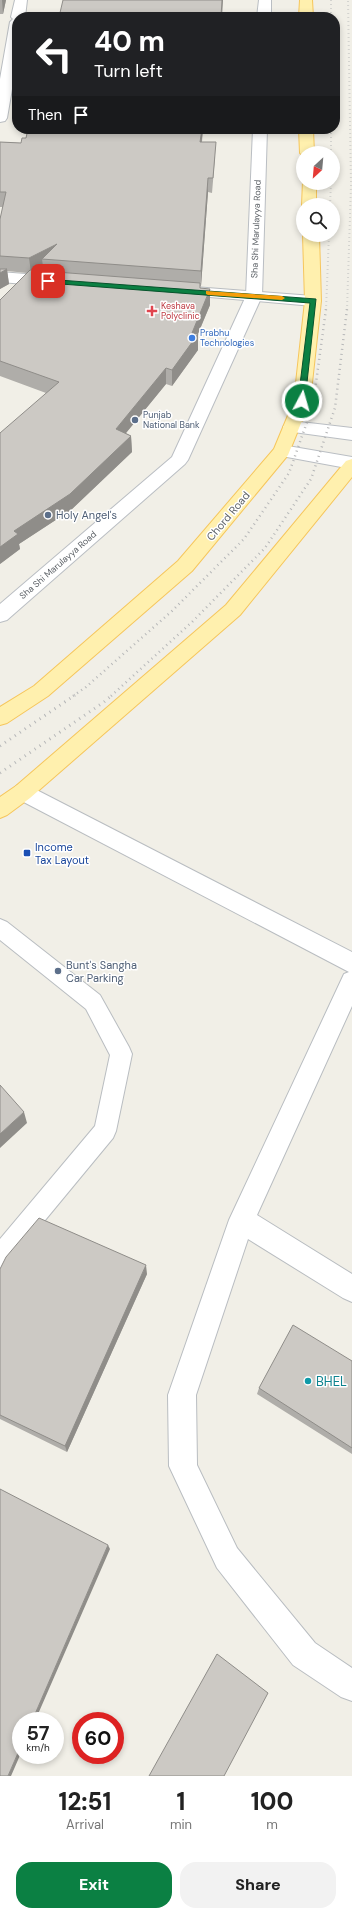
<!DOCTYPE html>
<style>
:root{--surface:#fff;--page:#f2f2f2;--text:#222;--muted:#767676;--accent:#0b8043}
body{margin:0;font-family:"DM Sans",sans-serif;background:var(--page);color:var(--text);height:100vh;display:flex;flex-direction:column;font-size:15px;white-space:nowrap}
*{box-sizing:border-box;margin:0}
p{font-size:13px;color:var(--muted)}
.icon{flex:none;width:22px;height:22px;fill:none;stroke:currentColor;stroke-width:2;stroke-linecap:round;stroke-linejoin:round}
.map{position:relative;height:1776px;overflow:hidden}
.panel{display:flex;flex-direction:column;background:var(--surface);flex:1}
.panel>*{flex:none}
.guide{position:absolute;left:12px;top:12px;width:328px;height:122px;border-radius:16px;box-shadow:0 2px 6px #0003;background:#202124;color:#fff;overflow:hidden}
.needle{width:26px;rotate:206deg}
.buttons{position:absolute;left:296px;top:146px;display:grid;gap:8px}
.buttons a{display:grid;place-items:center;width:44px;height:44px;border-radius:50%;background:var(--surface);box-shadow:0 2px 6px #0003;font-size:20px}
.speed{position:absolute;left:12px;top:1712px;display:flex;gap:8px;font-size:20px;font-weight:700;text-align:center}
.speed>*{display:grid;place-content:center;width:52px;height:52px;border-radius:50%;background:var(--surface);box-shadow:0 2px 6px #0003;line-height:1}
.speed small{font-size:10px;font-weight:400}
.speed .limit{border:6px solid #d22;background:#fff;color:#111}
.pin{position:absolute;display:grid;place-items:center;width:34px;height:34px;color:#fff;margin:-17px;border-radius:8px;box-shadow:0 2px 6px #0006}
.me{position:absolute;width:44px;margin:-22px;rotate:6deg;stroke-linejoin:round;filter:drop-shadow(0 0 3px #0008)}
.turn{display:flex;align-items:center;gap:14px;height:84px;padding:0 16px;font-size:18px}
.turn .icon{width:52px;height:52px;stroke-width:2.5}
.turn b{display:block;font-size:28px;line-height:34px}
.then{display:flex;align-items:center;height:38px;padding:0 16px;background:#0003;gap:8px;font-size:15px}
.eta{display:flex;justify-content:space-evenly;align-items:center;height:68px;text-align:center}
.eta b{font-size:24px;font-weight:800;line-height:28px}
.cta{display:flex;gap:8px;margin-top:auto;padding:8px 16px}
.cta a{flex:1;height:46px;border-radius:16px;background:var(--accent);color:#fff;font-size:16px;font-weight:800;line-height:46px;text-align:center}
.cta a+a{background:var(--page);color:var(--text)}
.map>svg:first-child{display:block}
</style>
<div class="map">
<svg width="352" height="1776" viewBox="0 0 352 1776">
<rect width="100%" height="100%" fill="#f1efe7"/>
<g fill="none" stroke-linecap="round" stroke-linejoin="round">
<defs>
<path id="lane" d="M0 919 7 922 100 995 129 1047 132 1054 116 1131 113 1138 8 1265 0 1269V1239L95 1126 110 1055 86 1009 0 940Z"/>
<path id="street" d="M15 0H27L25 17H17V60L7 118 5 121 0 122V79L10 22 13 19 11 17Z
M0 272 51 276 57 278 59 281 57 284 51 286 0 282Z
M181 286 313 296 319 298 321 301 319 304 313 306 175 294 173 291 175 288Z
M23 783 352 952V1006L257 1215 352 1274V1302L343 1298 248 1239 196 1395 197 1465 237 1548 315 1643 352 1668V1701L341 1697 293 1665 217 1568 169 1466 168 1395 229 1220 344 974 349 972 16 798 12 792 16 786Z"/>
<path id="secondary" d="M259 0H271V17H257Z
M253 129H267L262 296 188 460 185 464 7 620 0 622V604L172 457 246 296Z
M292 421 352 428V440L286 431 283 427 286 423Z
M282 445 352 457V469L276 455 273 451 276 447Z"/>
<path id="primary" d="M300 0H312L313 17H299Z
M299 129H313L314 153H303V156L300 153Z
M303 181V183H316V205H303V207L302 205Z
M303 235H319L321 301 310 401 288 455 192 571 48 696 7 723 0 725V707L34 686 178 561 274 449 294 401 305 301Z
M352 459V477L240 615 30 798 7 815 0 818V797L16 786 226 605 346 461Z"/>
</defs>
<use href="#lane" stroke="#b9bdc1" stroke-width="2"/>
<use href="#street" stroke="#b9bdc1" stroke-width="2"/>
<use href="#secondary" stroke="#babec3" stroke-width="2"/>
<use href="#primary" stroke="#f6c65c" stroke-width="2"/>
<use href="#lane" fill="#fff" fill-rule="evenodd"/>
<use href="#street" fill="#fff" fill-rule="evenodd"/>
<use href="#secondary" fill="#fff" fill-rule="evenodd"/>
<use href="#primary" fill="#fff0ae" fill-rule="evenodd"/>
<path stroke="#b6b7b8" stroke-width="2" stroke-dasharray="0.5 3.5" stroke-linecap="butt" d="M331 0V17
M331 129V153
M330 205 331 183
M326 310 329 235
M347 310 351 185 348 0"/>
<path stroke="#b6b7b8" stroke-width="2.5" stroke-dasharray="1 4" stroke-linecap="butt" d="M73 696 86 687 172 611 244 539 289 473 313 405 326 309
M111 696 192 622 265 548 311 479 335 408 347 309"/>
<path stroke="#b6b7b8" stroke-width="3" stroke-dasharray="1 5" stroke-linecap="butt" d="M0 746 75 695
M0 773 104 702 112 695"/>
</g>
<path fill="#afada9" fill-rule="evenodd" d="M0 0H6L3 14H0Z
M28 129H203L202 142 215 157 212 193 208 192 201 286H200V288L210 305 198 334V350L172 386 166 384 126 433 131 436 132 452 71 510 19 544 20 549 0 564 46 393 0 376V300L27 273 7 271 9 284 0 289V219L3 207H0V142L21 143 26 138ZM43 267V271L35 270Z
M0 1269 147 1274 67 1452 0 1419Z
M352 1361V1454L257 1394 259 1388Z"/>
<path fill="#8f8d89" d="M2 0H6L3 14Z
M222 0H223L222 17H221Z
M202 129H203L200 156V142Z
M208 178V192L201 286V271Z
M57 244 42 259 43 267 31 273 29 258Z
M7 269 9 284 0 289V273Z
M210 289V305L197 336 198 334V350L172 386V370L192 333Z
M166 368V384L117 444 116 429Z
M131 436 132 452 71 510 19 544 20 549 0 564V547L14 531Z
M24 1112 27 1123 0 1148V1134Z
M146 1265 147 1274 67 1452 65 1446Z
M108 1545 110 1549 35 1721H32Z
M21 1746V1753L11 1776H8Z"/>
<path fill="#ccc9c4" stroke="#8f8d89" d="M63 0H222L221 17H59Z
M28 129H202L200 142H216L213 178H208L201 271 42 259 57 244 29 258 0 256V219L6 192H0V142L21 143 22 138H26Z
M0 269H7L0 273Z
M30 270 200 283V288L210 289 192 333 198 334 172 370 166 368 116 429 131 436 70 494 14 531 18 534 0 547V433L59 382 0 361V300Z
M0 1085 24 1112 0 1134Z
M39 1218 146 1265 65 1446 0 1415V1269L6 1257Z
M293 1325 352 1361V1448L259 1388Z
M0 1489 108 1545 32 1721H21V1746L8 1776H0Z
M217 1654 268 1693 224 1776H149Z"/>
<path fill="#0b8043" stroke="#07532c" d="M45 279 316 299 305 401 302 403 298 401 310 303 48 283 45 282Z"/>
<path fill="#f59e0b" d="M206 291 282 296 285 298 282 300 208 295 206 294Z"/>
<path fill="#e0444e" stroke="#fff" stroke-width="1.5" d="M150 305h4v4h4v4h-4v4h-4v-4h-4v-4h4z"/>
<circle fill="#3f7fe0" stroke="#fff" stroke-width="1.5" cx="192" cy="338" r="4"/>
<g fill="#5c6f8a" stroke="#fff" stroke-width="1.5">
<circle cx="135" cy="420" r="4"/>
<circle cx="48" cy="515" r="4"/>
<circle cx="58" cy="971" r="4"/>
</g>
<rect fill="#1a4fb4" stroke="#fff" stroke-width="1.5" x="23" y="849" width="8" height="8" rx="2"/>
<circle fill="#0f9aa8" stroke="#fff" stroke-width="1.5" cx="308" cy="1381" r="4"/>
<g text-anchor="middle" stroke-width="3" stroke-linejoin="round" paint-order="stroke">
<g font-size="9" fill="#5e6368" stroke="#fff">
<text transform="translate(256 229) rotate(-88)" y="3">Sha Shi Marulayya Road</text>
<text transform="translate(58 565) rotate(-41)" y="3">Sha Shi Marulayya Road</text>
</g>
<g font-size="9" fill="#be3a42" stroke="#fff" text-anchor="start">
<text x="161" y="309">Keshava<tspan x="161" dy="10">Polyclinic</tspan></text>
</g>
<g font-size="9" fill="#366cbe" stroke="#fff" text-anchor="start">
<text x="200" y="336">Prabhu<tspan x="200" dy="10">Technologies</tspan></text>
</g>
<g font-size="9" fill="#4e5e75" stroke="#fff" text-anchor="start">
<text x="143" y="418">Punjab<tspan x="143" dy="10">National Bank</tspan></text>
</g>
<g font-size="11" fill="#4e5e75" stroke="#fff" text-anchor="start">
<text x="56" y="519">Holy Angel's</text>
<text x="66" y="969">Bunt's Sangha<tspan x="66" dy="13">Car Parking</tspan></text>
</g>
<g font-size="11" fill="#5e6368" stroke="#fff">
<text transform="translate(228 516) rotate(-50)" y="4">Chord Road</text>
</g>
<g font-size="11" fill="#164399" stroke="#fff" text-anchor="start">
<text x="35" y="851">Income<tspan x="35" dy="13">Tax Layout</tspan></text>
</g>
<g font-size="13" fill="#0d838f" stroke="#fff" text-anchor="start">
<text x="316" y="1386">BHEL</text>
</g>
</g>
</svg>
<div class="buttons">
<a><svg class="needle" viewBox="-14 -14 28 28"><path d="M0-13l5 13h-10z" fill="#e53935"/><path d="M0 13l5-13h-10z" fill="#767676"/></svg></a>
<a><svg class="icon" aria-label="search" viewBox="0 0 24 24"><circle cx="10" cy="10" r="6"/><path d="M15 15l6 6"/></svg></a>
</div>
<div class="speed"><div>57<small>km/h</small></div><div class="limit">60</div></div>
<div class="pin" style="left:48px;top:281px;background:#d93025"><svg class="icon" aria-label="arrive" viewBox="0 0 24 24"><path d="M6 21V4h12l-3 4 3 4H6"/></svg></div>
<svg class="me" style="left:302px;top:401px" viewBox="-20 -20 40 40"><circle r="17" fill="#0b8043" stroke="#fff" stroke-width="3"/><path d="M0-11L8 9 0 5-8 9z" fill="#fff"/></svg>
<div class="guide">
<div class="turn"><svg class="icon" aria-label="left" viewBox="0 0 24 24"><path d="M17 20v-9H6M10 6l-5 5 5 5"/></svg><div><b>40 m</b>Turn left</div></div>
<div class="then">Then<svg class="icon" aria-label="arrive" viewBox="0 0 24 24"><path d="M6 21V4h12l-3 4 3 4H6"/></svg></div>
</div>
</div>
<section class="panel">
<div class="eta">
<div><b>12:51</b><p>Arrival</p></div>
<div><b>1</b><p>min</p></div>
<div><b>100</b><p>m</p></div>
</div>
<div class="cta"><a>Exit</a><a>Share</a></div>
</section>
